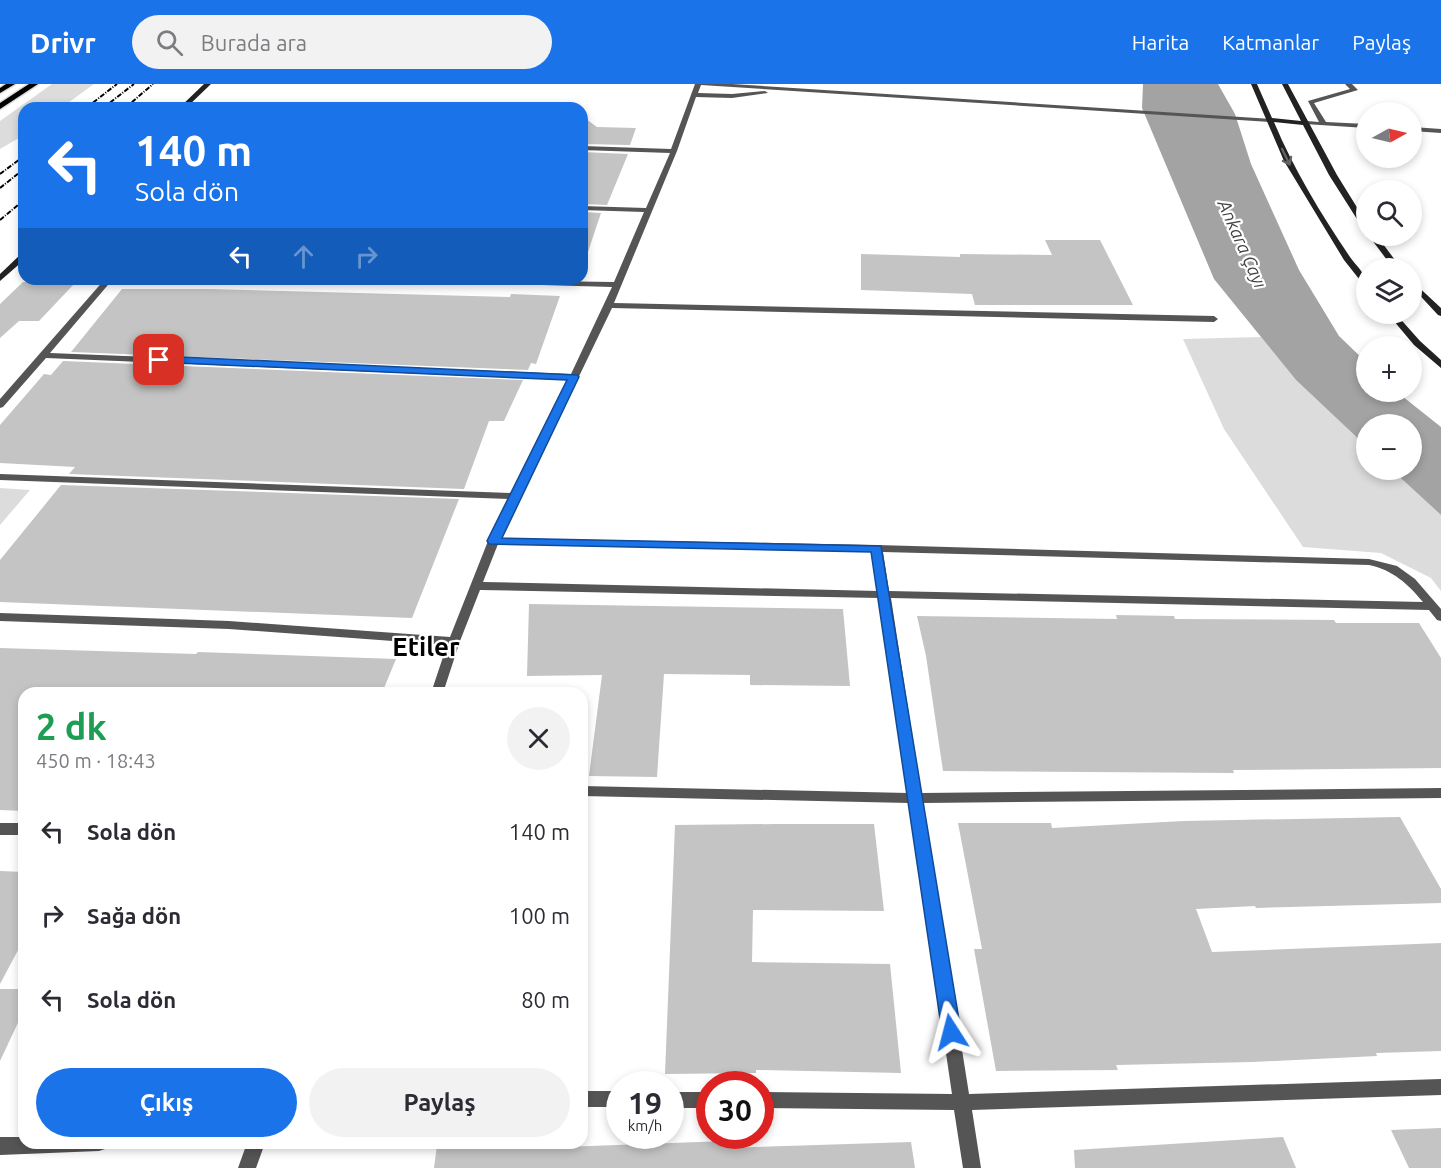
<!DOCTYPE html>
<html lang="tr">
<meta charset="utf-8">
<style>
:root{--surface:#fff;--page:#f2f2f3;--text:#2b2b33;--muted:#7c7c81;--accent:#1a73e8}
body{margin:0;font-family:Ubuntu,sans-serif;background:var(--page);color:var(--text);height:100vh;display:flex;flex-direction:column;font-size:22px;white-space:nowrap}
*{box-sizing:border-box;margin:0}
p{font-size:20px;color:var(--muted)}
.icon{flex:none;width:33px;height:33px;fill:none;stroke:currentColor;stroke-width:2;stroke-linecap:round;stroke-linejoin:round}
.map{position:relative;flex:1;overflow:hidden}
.side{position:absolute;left:18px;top:603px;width:570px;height:462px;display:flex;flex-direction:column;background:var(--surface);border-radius:18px;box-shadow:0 3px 9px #0003}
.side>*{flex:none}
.hud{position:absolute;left:18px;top:18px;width:570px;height:183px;border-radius:18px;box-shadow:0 3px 9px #0003;background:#1a73e8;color:#fff;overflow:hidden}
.needle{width:39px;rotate:82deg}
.tools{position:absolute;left:1356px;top:18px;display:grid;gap:12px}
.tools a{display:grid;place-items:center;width:66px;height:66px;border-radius:50%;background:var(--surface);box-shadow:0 3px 9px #0003;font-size:30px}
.speed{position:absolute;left:606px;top:987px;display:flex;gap:12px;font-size:30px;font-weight:700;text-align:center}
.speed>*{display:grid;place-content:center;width:78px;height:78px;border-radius:50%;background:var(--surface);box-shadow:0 3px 9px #0003;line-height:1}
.speed small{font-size:15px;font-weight:400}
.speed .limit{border:9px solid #d22;background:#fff;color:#111}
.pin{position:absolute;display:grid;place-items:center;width:51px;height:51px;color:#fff;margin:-26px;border-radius:12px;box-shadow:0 3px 9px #0006}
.me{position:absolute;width:66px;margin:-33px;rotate:351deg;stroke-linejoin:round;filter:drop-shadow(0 0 4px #0008)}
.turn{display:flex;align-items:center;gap:21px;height:126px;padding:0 18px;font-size:27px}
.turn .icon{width:78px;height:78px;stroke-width:2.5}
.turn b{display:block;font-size:42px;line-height:51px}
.lanes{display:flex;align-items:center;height:57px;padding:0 18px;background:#0003;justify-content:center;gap:30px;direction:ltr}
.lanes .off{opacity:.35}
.round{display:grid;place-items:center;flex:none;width:63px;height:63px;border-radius:32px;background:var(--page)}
.headline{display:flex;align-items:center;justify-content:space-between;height:102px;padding:0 18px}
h1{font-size:36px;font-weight:700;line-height:45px;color:#1e9e55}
.action{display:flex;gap:12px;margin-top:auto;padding:12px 18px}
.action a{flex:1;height:69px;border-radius:36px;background:var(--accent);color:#fff;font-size:24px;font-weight:700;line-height:69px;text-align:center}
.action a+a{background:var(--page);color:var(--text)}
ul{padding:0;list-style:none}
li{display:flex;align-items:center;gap:18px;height:84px;padding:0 18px}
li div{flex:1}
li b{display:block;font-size:22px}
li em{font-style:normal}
header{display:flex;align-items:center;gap:36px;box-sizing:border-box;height:84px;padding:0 30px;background:var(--accent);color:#fff}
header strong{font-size:28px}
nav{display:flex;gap:33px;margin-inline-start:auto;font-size:21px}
.search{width:420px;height:54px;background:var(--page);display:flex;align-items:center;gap:15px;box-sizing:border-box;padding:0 21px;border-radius:33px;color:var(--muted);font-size:22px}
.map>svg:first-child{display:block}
</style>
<header>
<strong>Drivr</strong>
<div class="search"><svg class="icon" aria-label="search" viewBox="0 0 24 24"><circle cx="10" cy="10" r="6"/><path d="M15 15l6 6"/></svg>Burada ara</div>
<nav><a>Harita</a><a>Katmanlar</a><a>Paylaş</a></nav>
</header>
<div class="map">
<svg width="1441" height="1084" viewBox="0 0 1441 1084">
<rect width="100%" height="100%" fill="#fff"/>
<path fill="#dcdcdc" d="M52 0H94L61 24H24V51L0 65V37Z
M1261 253 1296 296 1366 362V386H1392L1441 431V507L1431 494 1381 469 1303 463 1224 345 1183 255Z
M0 404 30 406 0 441Z"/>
<path fill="#a3a3a3" d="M1143 0H1218L1235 30 1251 80 1299 186 1339 252 1366 278V308H1397L1441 343V431L1392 386H1412V340H1366V362L1296 296 1214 195 1142 24Z"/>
<path fill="#c4c4c4" d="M582 32 597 43 636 44 630 61 582 60Z
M582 68 628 70 607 121 582 120Z
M582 128 601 129 586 174H582Z
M1045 156H1100L1133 221H975L972 210 861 206V170L960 173V170L1052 171Z
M23 198 75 199 39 237H19L0 254V220Z
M122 205H211L510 213 511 210 560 212 536 280 531 279 528 286 71 268Z
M63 277 523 296 504 337H489L464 405 69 390 75 383 0 379V341L44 290 51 291Z
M61 401 459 415 412 534 0 518V476Z
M529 520 843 525 850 602 750 601V591L664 590 657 693 589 692 602 591 527 592Z
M1116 531 1174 532 1175 535 1334 536 1336 539H1419L1441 574V684L1233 686 1234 689 943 687 926 572 917 532 1117 535Z
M0 564 196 570 198 568 396 575 382 609H24V727L0 726Z
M1400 733 1441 805V819L1256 824 1255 822 1196 825 1212 868 1441 859V967L1376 969 1377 972 1253 978 1116 981 1118 986 996 987 974 865H982L958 739H1051L1052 744 1184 737Z
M776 740H874L884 827 753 826 752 878 890 880 901 989 756 986V989L665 990 675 741Z
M0 787 24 788V855L0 900Z
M0 905H24V926L0 977Z
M1441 1044V1084H1409L1391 1046Z
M1283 1053 1296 1084H1075L1074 1066Z
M726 1057V1064L911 1058 915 1084H434L437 1061 564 1059 563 1063Z"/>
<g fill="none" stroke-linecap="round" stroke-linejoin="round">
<defs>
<path id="primary" d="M6 0H15L0 9V4Z
M29 0H38L0 25V19Z"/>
</defs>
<use href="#primary" stroke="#dbdbdb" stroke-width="3"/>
<path fill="#555" fill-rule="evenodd" d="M695 0H732L1272 35V37L1270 38 701 1 698 9 732 10 765 7 768 9 732 14 696 13 677 67 614 219 1214 232 1218 235 1214 238 612 224 501 454 877 461 1369 475 1397 482 1415 495 1441 525V537L1437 536 1429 526 891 514 921 709 1441 704V714L923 719 969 1010 1441 995V1011L972 1026 981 1084H963L954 1026 760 1024V1008L952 1010 909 719 582 712V702L908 709 879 514 480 506 460 557 443 609H431L447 561 229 545 0 537V529L229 537 450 553 488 457 509 415 0 396V390L512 409 568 296 46 274 3 323 0 324V315L105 195H113L50 269 571 290 612 203 405 197 401 195 614 198 644 128 582 126V122L646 124 670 69 582 66V62L671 65ZM498 460 872 467 878 507 483 498ZM883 468 1369 481C1393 486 1408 500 1423 518L889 507Z
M1345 0H1352L1358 6 1314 19 1326 38 1366 40V44L1305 40 1304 39 1307 37 1319 38 1308 17 1350 5Z
M1412 43 1441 45V49L1412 47Z
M0 739H24V751H0Z
M582 1007H620V1023H582Z
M670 1008H710V1024H670Z
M0 1053H24V1059H108L105 1065 99 1067 0 1071Z
M247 1059H265L256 1084H238Z"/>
<path fill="#222" fill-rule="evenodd" d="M204 0H211L186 24H179Z
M1251 0H1257L1272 34 1301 37 1282 0H1288L1337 91 1366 138V145L1362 143 1329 91 1303 41 1274 38C1294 86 1321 130 1350 173 1356 182 1366 189 1366 200H1363L1344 176 1284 77Z
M1369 152H1377L1401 184H1393Z
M21 170H24V176L0 197V190Z
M1412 197 1441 224V232L1438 231 1412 203Z
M1388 230H1396L1420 257 1441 276V284L1414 261Z"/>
<use href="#primary" fill="#000" fill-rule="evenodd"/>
<path stroke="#000" stroke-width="2" stroke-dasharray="5 1.5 1 1.5" stroke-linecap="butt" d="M86 24 117 0
M103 24 134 0
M125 24 153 0
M0 90 24 72
M0 104 24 85
M0 136 24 116"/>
</g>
<defs><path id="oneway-shaft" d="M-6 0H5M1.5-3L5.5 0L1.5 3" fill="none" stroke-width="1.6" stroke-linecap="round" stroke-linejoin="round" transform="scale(1.5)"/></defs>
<use stroke="#646464" href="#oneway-shaft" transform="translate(1286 73) rotate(64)"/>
<path fill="#1a73e8" stroke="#114b97" stroke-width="1.5" d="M159 272 577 291 579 293 502 454 881 462 961 948 958 953 951 956 945 953 942 948 871 468 489 460 487 457 567 296 155 278 154 276Z"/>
<g text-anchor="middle" stroke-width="4.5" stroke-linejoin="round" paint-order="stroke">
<g font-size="18" font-style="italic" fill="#444" stroke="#fff">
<text transform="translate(1242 160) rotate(66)" y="6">Ankara Çayı</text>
</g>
<g font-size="26" font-weight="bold" fill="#000" stroke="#fff">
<text x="426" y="572">Etiler</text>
</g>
</g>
</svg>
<div class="tools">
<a><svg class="needle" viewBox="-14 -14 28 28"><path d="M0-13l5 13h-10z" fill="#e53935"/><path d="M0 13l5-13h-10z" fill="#7c7c81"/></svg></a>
<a><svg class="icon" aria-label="search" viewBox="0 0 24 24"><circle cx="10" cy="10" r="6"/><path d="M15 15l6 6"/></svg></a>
<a><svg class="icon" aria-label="layers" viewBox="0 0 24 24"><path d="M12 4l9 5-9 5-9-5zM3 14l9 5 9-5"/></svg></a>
<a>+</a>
<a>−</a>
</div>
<div class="speed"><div>19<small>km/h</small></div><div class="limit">30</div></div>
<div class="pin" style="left:159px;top:276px;background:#d93025"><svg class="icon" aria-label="arrive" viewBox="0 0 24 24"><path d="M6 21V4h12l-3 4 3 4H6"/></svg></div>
<svg class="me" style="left:951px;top:948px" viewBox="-20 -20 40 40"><path d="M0-17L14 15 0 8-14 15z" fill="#1a73e8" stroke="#fff" stroke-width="4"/></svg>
<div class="hud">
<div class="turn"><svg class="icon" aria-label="left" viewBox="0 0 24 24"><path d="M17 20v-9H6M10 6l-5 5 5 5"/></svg><div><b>140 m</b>Sola dön</div></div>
<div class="lanes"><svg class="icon" aria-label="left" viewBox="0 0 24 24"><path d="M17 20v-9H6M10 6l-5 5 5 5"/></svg><svg class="icon off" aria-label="ahead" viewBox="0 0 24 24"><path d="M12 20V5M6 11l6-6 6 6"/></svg><svg class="icon off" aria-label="right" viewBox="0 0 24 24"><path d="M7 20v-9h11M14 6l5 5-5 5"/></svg></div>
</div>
<section class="side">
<div class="headline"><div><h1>2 dk</h1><p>450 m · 18:43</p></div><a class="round"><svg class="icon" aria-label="close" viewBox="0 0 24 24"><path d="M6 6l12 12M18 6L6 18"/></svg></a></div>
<ul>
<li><svg class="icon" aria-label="left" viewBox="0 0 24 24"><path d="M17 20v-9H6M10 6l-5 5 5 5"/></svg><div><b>Sola dön</b></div><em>140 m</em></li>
<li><svg class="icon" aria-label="right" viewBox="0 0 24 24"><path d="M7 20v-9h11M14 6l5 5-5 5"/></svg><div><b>Sağa dön</b></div><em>100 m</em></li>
<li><svg class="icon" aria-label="left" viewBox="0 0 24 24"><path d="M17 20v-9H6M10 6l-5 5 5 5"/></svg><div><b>Sola dön</b></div><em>80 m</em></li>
</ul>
<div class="action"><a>Çıkış</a><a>Paylaş</a></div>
</section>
</div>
